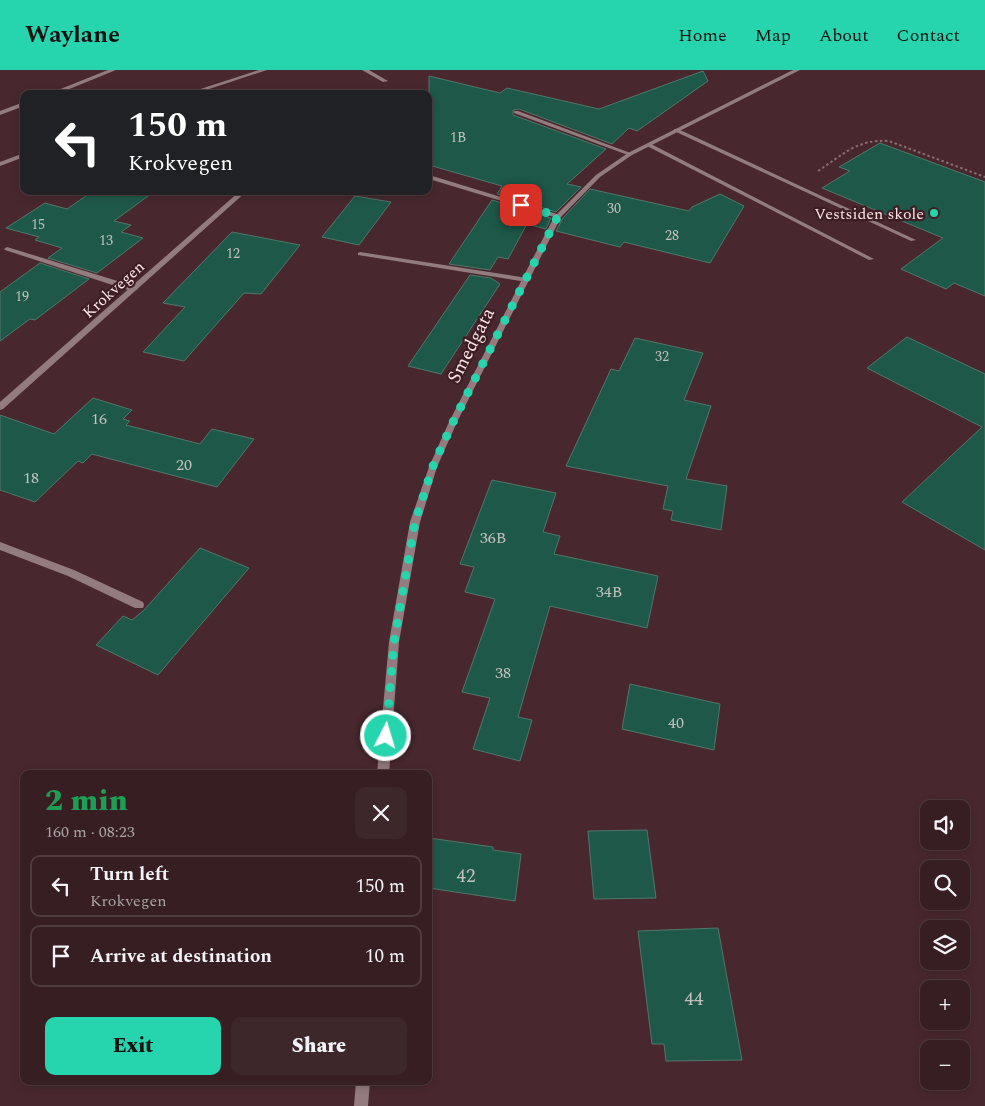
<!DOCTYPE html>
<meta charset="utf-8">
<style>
:root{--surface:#361e22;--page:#3d272a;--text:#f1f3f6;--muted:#aaa2a5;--line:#503c40;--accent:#26d5ae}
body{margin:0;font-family:Spectral,serif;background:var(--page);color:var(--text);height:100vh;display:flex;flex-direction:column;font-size:19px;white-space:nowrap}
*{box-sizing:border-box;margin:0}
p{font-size:16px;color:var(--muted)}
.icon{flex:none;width:28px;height:28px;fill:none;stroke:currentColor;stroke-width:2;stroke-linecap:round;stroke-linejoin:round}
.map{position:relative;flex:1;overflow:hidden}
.panel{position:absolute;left:20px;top:700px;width:412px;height:315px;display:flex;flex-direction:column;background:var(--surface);border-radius:10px;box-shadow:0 2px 8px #0003,0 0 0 1px var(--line)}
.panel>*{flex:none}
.banner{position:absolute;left:20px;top:20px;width:412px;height:105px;border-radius:10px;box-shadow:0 2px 8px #0003,0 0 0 1px var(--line);background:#202124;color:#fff;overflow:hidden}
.tools{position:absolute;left:920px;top:730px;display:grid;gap:10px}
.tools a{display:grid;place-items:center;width:50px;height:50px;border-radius:10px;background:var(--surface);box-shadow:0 2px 8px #0003,0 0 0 1px var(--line);font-size:25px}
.pin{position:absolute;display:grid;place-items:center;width:42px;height:42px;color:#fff;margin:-21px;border-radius:10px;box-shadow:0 2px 8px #0006}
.me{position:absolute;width:55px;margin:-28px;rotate:5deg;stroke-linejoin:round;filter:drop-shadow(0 0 4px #0008)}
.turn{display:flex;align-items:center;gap:18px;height:105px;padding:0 25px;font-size:22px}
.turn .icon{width:65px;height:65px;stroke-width:2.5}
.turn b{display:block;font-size:35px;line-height:42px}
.round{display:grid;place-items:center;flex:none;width:52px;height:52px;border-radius:10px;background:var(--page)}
.headline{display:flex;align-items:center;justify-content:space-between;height:85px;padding:0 25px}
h1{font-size:30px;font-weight:800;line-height:38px;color:#1e9e55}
.primary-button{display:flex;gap:10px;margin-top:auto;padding:10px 25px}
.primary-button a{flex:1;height:58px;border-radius:10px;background:var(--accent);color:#111;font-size:20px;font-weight:800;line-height:58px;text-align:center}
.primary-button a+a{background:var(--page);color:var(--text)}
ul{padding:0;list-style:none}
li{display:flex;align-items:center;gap:15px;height:62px;margin:0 10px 8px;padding:0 15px;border:2px solid var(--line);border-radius:10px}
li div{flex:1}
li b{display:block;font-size:19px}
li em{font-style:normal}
header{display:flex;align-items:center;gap:30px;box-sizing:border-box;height:70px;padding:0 25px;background:var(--accent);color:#111}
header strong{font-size:24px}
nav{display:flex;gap:28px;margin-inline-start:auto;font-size:18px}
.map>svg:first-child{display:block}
</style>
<header>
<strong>Waylane</strong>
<nav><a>Home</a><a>Map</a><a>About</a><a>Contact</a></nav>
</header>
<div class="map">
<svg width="985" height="1036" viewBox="0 0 985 1036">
<rect width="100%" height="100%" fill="#48282e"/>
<path fill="#1e5848" stroke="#50776b" d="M703 1 708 11 637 61 629 58 612 74 519 39 513 40V45L606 79 567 114 581 117 556 142 497 124 502 116 429 95V6L500 23 507 18 599 39Z
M880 73 985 112V226L954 213 946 219 901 199 943 168 822 118 850 101 839 97Z
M590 119 689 141 692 137 720 124 744 136 710 193 624 172 620 177 556 161 563 148Z
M93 121H155L114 151 131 155 121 162 143 168 97 203 48 188 62 178 35 170 39 167 6 158 45 133 67 139Z
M355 126 391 132 359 175 322 167Z
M492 130 551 148 546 159 527 154 508 189 498 187 490 200 449 194Z
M232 162 300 175 261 224 244 223 184 291 143 282 185 237 163 233Z
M40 193 89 209 35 250 30 249 0 271V222Z
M470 205 491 208 500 214 441 304 408 296Z
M907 267 985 304V480L902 432 982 357 867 298Z
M635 268 703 283 684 330 711 336 686 409 727 416 721 460 671 450 673 441 663 439 668 416 566 396 611 299 619 301Z
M93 328 132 340 123 349 130 351 126 355 200 374 212 359 254 369 217 417 92 384 83 393 78 391 35 432 0 420V345L54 364Z
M492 410 556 423 543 462 560 466 554 484 658 506 647 558 550 536 518 647 532 650 520 691 473 679 490 628 462 622 495 529 465 522 474 497 460 494Z
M200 478 249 498 158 605 96 575 123 546 132 550 144 540Z
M630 614 720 634 714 680 622 659Z
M647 760 656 828 594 829 588 761Z
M429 768 493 777V780L521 784 515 831 429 818Z
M718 858 742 990 666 991 664 974H652L638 861Z"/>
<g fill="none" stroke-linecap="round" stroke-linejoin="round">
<path stroke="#896d72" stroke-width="2" stroke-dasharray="2.5 2.5" stroke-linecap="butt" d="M818 101C844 84 857 69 889 71L985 107"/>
<path fill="#937c7f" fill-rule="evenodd" d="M362 0H369L388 11 383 12Z
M514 41H518L633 84 628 85 514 43Z
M674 59H678L916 170 911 171 674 61Z
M647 74H651L874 189 869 190 647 76Z
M7 177 137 217 138 219 131 221 5 180 4 179Z
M360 182 527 208 531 210 527 212 358 185V183Z
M0 472 74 500 143 532 144 535 143 538H135L68 506 0 480Z"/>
<path fill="#937c7f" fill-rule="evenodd" d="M108 0H116L57 24H48Z
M793 0H800L632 85 600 107 561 147 457 352 437 397 420 452 399 572 389 704H377L389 572 410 452 429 397 449 352 554 147 429 109V105L557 144 596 105 628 83Z
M24 32V36L0 45V41Z
M240 121H247L3 339 0 340V332Z
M356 1011H370L368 1036H354Z"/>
<path fill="#937c7f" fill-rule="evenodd" d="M259 0H267L194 24H185Z
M24 83V87L0 96V92Z"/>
</g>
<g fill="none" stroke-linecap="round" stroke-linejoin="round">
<path stroke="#26d5ae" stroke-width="9" stroke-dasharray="0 16.2" d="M386 666 394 572 415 452 433 396 453 352 558 146 521 135"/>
</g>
<circle fill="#26d5ae" stroke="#3d1e24" stroke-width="2" cx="934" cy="143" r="5"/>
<g text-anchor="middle" stroke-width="4.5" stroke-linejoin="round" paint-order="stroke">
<g font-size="14" fill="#c3c1bf">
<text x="458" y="72">1B</text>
<text x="614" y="143">30</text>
<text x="38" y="159">15</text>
<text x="672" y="170">28</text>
<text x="106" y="175">13</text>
<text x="233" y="188">12</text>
<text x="22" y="231">19</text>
<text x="662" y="291">32</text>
</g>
<g font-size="16" fill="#fae4e7" stroke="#3d1e24" text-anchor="end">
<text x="924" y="149">Vestsiden skole</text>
</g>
<g font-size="16" fill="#fae4e7" stroke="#3d1e24">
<text transform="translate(113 219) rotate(-42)" y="6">Krokvegen</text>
</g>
<g font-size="16" fill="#c3c1bf">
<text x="99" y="354">16</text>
<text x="184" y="400">20</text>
<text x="31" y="413">18</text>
<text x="493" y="473">36B</text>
<text x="609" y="527">34B</text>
<text x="503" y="608">38</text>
<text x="676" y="658">40</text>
</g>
<g font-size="19" fill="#fae4e7" stroke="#3d1e24">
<text transform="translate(470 275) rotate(-63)" y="7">Smedgata</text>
</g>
<g font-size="19" fill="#c3c1bf">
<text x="466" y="812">42</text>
<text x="694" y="935">44</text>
</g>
</g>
</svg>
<div class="tools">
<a><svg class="icon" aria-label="sound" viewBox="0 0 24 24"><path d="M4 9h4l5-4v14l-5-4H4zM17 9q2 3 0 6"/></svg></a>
<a><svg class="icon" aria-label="search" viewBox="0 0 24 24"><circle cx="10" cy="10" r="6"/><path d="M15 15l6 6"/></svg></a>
<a><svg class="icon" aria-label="layers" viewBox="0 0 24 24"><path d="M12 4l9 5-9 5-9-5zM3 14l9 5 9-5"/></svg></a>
<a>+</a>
<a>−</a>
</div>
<div class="pin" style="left:521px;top:135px;background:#d93025"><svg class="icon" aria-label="arrive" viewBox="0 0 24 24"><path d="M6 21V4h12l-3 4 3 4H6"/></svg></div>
<svg class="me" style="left:386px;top:666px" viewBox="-20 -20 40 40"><circle r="17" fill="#26d5ae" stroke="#fff" stroke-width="3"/><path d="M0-11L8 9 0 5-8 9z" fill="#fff"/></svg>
<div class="banner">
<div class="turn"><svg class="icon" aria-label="left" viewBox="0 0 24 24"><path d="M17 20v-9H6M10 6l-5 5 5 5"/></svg><div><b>150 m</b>Krokvegen</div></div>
</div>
<section class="panel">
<div class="headline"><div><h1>2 min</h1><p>160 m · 08:23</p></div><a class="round"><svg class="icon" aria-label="close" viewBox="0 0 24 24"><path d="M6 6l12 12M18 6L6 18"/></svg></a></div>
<ul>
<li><svg class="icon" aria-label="left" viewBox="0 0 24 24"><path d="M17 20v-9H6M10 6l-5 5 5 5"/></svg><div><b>Turn left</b><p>Krokvegen</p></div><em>150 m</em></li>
<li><svg class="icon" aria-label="arrive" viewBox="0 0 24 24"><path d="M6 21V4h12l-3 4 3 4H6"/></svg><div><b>Arrive at destination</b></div><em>10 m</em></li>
</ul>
<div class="primary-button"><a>Exit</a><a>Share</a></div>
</section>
</div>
